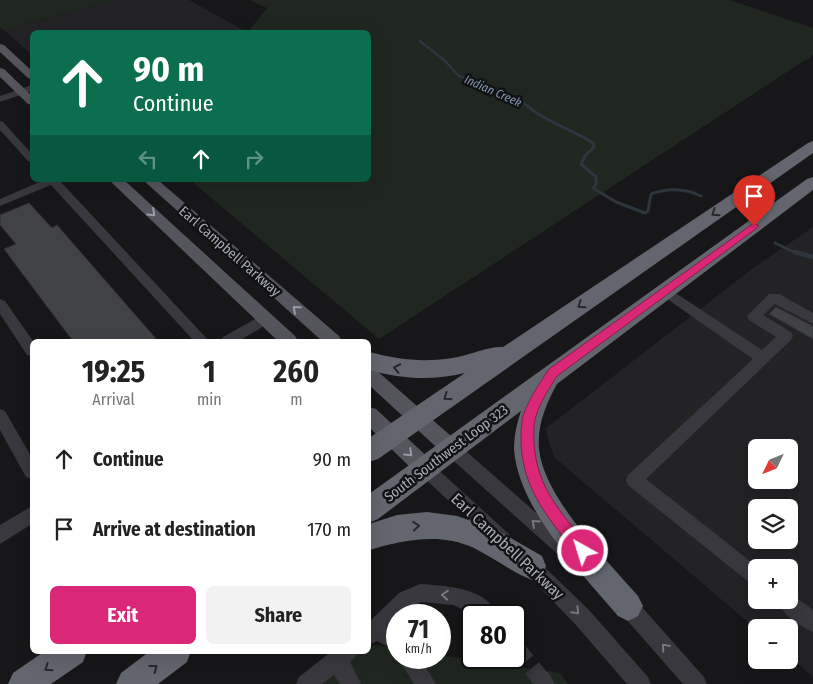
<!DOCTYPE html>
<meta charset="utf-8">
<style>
:root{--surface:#fff;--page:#f2f2f2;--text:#222;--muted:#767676;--accent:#db2777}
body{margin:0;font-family:"Fira Sans Condensed",sans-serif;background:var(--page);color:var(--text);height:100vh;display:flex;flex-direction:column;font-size:19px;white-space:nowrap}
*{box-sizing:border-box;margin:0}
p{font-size:16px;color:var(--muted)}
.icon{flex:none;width:28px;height:28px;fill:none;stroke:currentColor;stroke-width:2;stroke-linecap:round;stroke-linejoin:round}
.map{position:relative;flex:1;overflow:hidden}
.drawer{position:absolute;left:30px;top:339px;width:341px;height:315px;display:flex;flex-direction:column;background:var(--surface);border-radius:8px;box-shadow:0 5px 20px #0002}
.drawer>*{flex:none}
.banner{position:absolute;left:30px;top:30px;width:341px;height:152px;border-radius:8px;box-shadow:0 5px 20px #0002;background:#0b6e4f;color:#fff;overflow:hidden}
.needle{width:32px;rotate:227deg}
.tools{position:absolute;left:748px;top:439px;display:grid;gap:10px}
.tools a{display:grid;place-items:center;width:50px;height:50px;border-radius:8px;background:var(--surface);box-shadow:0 5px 20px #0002;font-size:25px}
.speed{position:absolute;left:386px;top:604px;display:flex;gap:10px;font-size:25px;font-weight:700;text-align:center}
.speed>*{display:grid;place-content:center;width:65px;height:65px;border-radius:50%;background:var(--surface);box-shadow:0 5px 20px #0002;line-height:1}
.speed small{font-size:12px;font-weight:400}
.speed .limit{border:2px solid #111;border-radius:8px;background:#fff;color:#111}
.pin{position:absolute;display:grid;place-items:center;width:42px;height:42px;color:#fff;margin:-51px -21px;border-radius:50% 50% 50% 0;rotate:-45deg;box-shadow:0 0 5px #0007}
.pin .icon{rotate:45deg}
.me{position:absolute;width:55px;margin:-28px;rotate:321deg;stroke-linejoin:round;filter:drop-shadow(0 0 4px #0008)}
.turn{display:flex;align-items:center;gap:18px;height:105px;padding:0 20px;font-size:22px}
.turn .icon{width:65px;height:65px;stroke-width:2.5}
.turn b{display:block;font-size:35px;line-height:42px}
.lanes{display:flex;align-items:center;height:48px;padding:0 20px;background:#0003;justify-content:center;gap:25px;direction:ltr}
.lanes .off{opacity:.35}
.eta{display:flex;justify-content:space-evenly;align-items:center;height:85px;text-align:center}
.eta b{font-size:30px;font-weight:700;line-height:35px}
.action{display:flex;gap:10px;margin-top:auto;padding:10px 20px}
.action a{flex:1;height:58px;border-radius:8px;background:var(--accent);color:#fff;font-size:20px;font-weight:700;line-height:58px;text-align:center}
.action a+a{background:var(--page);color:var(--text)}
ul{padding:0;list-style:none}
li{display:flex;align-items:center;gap:15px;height:70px;padding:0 20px}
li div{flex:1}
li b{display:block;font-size:19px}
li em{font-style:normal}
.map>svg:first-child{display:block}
</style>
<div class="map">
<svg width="813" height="684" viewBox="0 0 813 684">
<rect width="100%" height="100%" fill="#171719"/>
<path fill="#232326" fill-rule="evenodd" d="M111 0H189L247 32H32V55L5 31Z
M813 227V677L789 656V628L756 629 554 457 545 429 752 269ZM756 448H789V480H756ZM756 508H789V540H756ZM756 568H789V600H756Z"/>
<path fill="#1f2720" d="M0 0H111L5 31 0 28Z
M249 0H730L813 28V55L379 339 190 180H369V32H248L267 8Z
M374 645 397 648 398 658H440V655L560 673 568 684H302L362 651H369V647Z"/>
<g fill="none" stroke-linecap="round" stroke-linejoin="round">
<path stroke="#2d353d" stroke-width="2.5" d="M420 41 445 61 459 76 518 99 533 110"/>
<path stroke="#2d353d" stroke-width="3" d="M531 109C551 124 573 130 593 143L594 147 585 156 581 164 596 177V185L593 188 616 202 645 213 648 211 651 194C668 188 684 188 701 196
M775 243 798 254"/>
<path stroke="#2d353d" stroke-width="4.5" d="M795 252 813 257"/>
</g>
<path fill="#414246" stroke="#313135" d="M29 203 52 228 57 225 158 341H73L4 249 16 244 0 225V215Z
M776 307 813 326V339L769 314Z"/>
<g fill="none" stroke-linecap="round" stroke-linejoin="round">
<path stroke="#343539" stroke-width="18" stroke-dasharray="18 9" stroke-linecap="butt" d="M515 647 541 679"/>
<path fill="#38383e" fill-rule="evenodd" d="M32 85V91L0 102V96Z
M0 121 3 122 32 154V162L28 161 0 130Z
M44 180H61L60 181 209 341H194L51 185 0 206V199Z
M665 286 762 350 776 337 749 320 747 316 769 294H779L813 313V324L775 304 763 315 791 332 793 336 791 340 646 479 759 568H756V586L750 583 628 485 626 480 628 475 753 359 660 294 659 291 660 288Z
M0 299 5 301 33 341 32 356 27 355 0 314Z
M264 314 269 315 271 319 269 323 239 341H221L223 337Z
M0 409 5 411 32 458V479L26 477 0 430Z
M453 443 459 445 575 547 578 553 575 559 569 562 563 559 447 455 445 450 447 445Z
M426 462 432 464 509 534 512 540 509 546 503 549 497 546 420 474 418 469 420 464Z
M32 506V524L0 544V525Z
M528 554 534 557 589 610 648 677 651 684H627L575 624 522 569 519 563 522 557Z
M420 584C446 586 486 587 498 615H475L453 605 421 602 413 607 404 615H398V621L391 627 398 630V652L377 641 369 645V622L399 593Z
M789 592 813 610V632C800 626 781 613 776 600H789Z
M626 595 633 597 704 677 707 684H683L619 611 617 604 619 597Z
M332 651H358L355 658 350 662 361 684H340L334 675 322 684H296L299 677Z
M398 658H420L436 684H414Z
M541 669 548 672 555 684H533L531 679 534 672Z"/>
<path fill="#54555d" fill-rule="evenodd" d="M0 44 4 45 32 71V79L28 78 0 52Z
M0 68 4 69 32 96V105L28 104 0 77Z
M109 180H124L295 336 298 341H278Z
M143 180H158L339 336 342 341H322Z
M369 367 375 369 460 444 463 450 460 456 453 459 446 456 369 385Z
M369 407 376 409 433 462 436 469 433 476 426 478 419 476 369 427Z"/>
<path fill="#64666f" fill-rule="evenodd" d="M813 141V153L378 459 369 462V438L465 373C431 381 402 379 369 370V352C401 360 424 363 458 357 472 354 489 346 503 347L808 143Z
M813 177V190L557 384C546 404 537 425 539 449 544 498 606 559 638 596L643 606 638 616 628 621 618 616C581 572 518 509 514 449 514 436 517 423 521 411L378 519 369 523V494L807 179Z
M427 512 457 516 495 529 542 556 546 566 542 576 532 580C512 572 494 558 474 548 440 532 403 540 369 550V524L397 515Z
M45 651H87L83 662 51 684H8L13 673Z
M150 651H191L187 662 158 684H116L121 673Z"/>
</g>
<defs><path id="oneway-chevron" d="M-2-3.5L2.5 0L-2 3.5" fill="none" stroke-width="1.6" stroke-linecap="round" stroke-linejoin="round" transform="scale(1.25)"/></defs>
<g stroke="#989ba6">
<use href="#oneway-chevron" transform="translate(152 213) rotate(43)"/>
<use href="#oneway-chevron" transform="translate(296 309) rotate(-139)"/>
<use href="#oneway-chevron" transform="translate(409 453) rotate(44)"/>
</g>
<g stroke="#26272b">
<use href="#oneway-chevron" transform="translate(715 213) rotate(146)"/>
<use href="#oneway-chevron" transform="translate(581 305) rotate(146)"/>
<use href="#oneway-chevron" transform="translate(397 368) rotate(-168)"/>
<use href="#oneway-chevron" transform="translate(447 397) rotate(145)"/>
<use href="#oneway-chevron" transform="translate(416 526) rotate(-5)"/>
<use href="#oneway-chevron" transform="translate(48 668) rotate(146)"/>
<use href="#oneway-chevron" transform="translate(154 668) rotate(-37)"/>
</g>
<g stroke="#767881">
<use href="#oneway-chevron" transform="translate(535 523) rotate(-138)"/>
<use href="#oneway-chevron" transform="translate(445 595) rotate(-175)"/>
<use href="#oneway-chevron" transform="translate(576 611) rotate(45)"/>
<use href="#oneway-chevron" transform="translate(665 647) rotate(-131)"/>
</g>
<path fill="#db2777" stroke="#8e194d" d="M754 223 759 226 757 228 557 376C549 389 540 402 536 416 533 425 534 434 534 443 537 489 561 512 588 546L590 551 588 556 583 559 578 556C550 520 523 491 521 443 521 433 521 425 523 416 529 399 539 384 549 369Z"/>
<g text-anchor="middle" stroke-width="5" stroke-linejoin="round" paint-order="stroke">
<g font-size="12" font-style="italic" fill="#8098b3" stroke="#121214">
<text transform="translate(493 91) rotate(24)" y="4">Indian Creek</text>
</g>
<g font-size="14" fill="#a9adb8" stroke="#121214">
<text transform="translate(230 251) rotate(41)" y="5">Earl Campbell Parkway</text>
<text transform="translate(446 453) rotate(-37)" y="5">South Southwest Loop 323</text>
</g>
<g font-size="16" fill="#a9adb8" stroke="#121214">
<text transform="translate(508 546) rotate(43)" y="6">Earl Campbell Parkway</text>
</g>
</g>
</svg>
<div class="tools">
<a><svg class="needle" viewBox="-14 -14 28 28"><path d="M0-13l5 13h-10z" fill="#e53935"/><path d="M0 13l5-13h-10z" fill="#767676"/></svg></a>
<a><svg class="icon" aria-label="layers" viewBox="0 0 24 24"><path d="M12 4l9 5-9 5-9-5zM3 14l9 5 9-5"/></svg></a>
<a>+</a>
<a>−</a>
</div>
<div class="speed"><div>71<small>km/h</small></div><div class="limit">80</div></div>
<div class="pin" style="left:754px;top:226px;background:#d93025"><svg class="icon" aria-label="arrive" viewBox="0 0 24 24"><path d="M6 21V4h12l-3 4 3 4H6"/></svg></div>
<svg class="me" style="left:583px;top:551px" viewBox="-20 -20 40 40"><circle r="17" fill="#db2777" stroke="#fff" stroke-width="3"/><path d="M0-11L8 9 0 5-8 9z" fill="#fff"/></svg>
<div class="banner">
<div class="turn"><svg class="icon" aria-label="ahead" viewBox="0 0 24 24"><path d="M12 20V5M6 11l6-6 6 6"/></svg><div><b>90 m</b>Continue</div></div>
<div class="lanes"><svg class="icon off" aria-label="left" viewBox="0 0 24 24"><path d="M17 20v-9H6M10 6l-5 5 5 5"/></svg><svg class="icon" aria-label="ahead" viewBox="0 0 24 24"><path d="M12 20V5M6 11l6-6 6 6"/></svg><svg class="icon off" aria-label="right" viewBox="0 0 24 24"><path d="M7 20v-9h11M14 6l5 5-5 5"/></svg></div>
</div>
<section class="drawer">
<div class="eta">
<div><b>19:25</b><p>Arrival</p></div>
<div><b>1</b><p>min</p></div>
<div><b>260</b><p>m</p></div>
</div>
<ul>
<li><svg class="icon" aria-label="ahead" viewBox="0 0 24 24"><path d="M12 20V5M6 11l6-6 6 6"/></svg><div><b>Continue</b></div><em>90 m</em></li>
<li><svg class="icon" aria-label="arrive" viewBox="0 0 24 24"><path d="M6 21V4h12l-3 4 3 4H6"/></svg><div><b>Arrive at destination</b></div><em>170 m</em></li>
</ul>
<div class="action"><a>Exit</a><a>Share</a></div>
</section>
</div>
